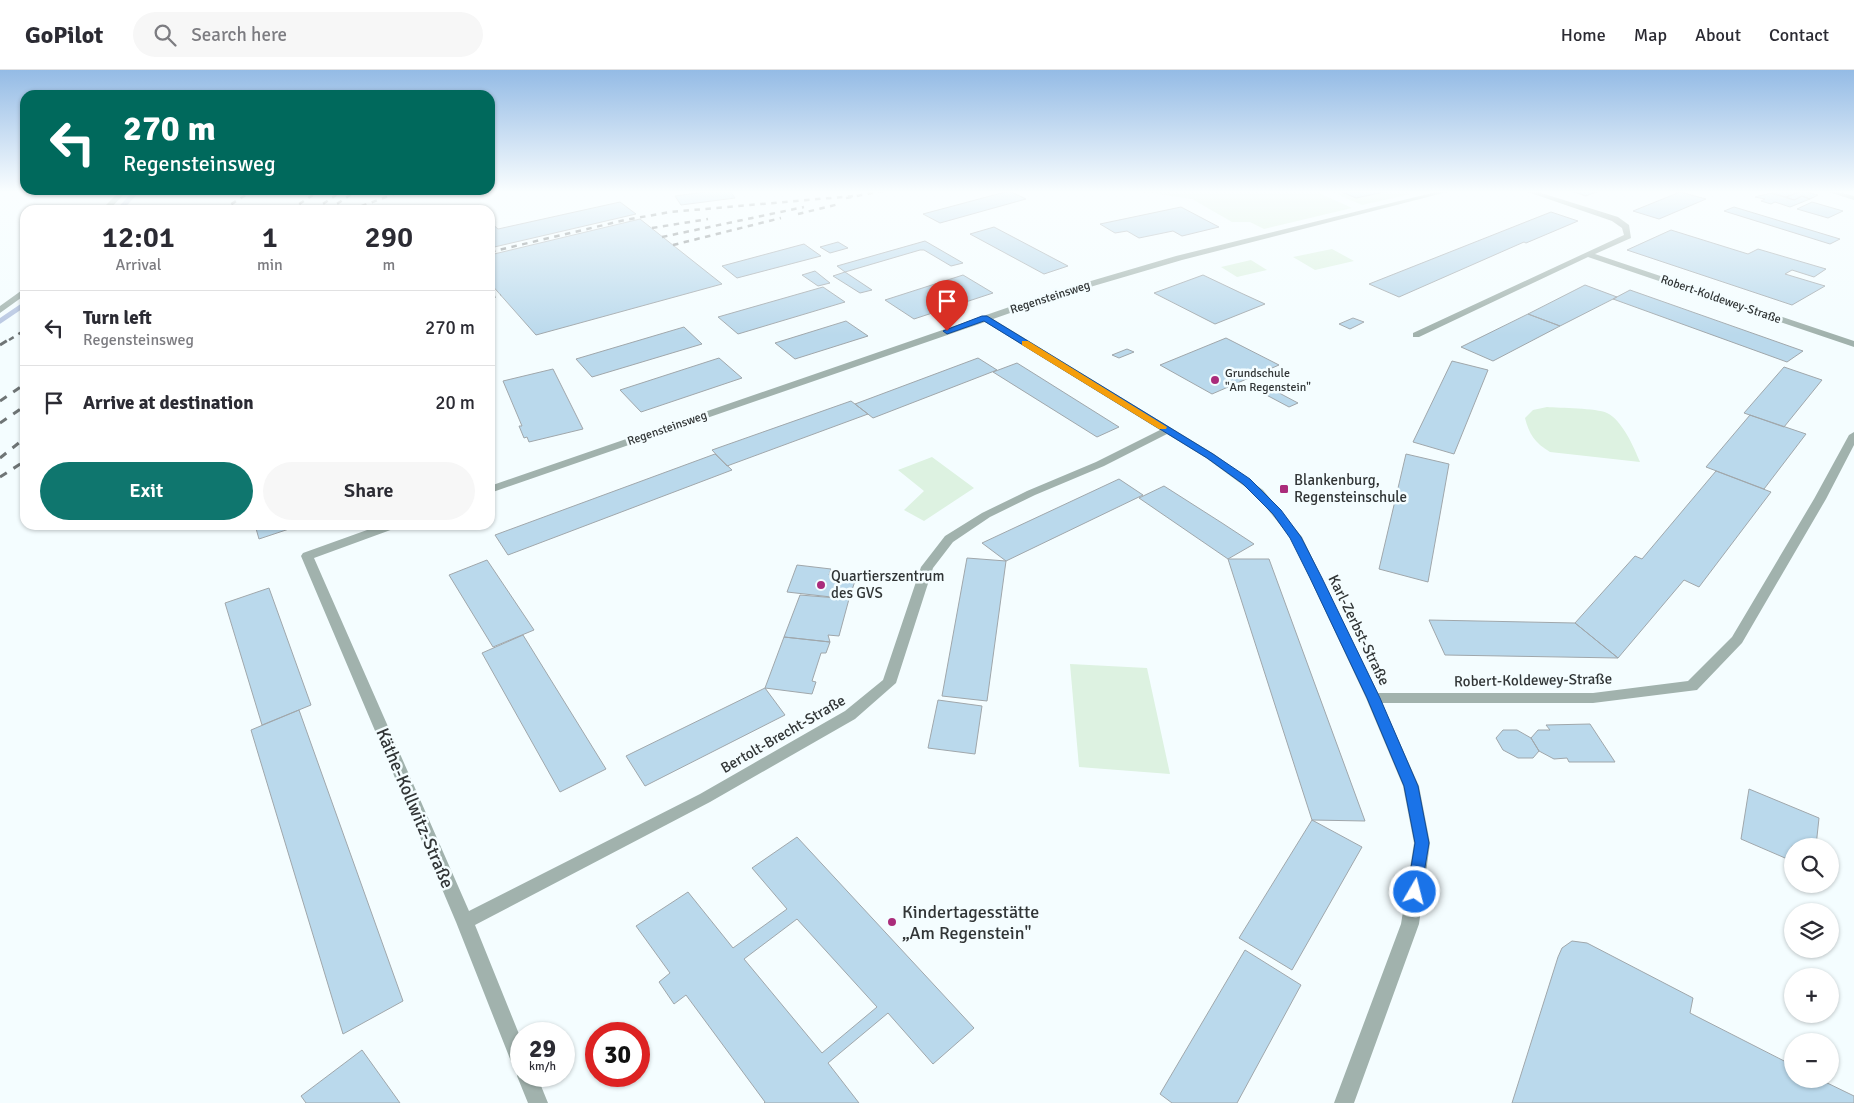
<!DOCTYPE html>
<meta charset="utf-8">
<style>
:root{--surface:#fff;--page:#f7f7f7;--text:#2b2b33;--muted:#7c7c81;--line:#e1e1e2;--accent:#0f766e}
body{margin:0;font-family:Signika,sans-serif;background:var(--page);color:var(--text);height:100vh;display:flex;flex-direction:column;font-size:19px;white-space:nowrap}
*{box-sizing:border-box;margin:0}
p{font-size:16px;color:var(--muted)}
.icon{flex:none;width:28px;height:28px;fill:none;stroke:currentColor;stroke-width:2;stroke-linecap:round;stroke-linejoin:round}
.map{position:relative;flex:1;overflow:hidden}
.side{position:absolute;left:20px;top:135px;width:475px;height:325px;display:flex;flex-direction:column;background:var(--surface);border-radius:15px;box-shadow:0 1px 4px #0004}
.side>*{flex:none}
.guide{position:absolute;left:20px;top:20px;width:475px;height:105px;border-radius:15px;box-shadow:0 1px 4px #0004;background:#00695c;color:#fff;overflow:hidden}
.fabs{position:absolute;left:1784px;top:768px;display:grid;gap:10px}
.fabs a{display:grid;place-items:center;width:55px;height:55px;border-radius:50%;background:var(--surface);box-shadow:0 1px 4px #0004;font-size:25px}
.speed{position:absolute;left:510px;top:952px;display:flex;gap:10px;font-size:25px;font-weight:700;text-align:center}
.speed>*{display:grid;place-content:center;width:65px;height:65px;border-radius:50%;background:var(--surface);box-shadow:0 1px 4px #0004;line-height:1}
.speed small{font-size:12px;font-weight:400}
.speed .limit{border:8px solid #d22;background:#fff;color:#111}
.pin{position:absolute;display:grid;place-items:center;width:42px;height:42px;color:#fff;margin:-51px -21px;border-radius:50% 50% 50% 0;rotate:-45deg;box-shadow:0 0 5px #0007}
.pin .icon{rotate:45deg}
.me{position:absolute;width:55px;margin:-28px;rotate:8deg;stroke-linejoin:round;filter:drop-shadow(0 0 4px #0008)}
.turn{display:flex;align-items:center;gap:18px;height:105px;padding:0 20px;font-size:22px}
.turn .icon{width:65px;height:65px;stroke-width:2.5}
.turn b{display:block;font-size:35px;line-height:42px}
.eta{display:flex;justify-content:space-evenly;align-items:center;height:85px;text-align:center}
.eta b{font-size:30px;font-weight:600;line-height:35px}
.primary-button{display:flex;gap:10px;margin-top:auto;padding:10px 20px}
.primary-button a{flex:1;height:58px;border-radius:30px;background:var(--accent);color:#fff;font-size:20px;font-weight:600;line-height:58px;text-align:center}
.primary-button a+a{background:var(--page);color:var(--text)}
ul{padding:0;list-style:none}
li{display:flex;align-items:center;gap:15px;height:75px;padding:0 20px;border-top:1px solid var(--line)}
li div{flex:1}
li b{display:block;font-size:19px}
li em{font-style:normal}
header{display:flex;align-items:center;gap:30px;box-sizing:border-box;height:70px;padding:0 25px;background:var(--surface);border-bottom:1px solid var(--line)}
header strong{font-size:24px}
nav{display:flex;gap:28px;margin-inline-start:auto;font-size:18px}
.search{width:350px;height:45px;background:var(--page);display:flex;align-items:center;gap:12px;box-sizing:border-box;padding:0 18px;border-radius:28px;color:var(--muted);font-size:19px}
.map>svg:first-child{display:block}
</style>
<header>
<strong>GoPilot</strong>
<div class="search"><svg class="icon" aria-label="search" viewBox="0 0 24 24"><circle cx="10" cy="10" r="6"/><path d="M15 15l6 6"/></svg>Search here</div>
<nav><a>Home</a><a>Map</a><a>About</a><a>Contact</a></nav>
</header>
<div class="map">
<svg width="1854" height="1033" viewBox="0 0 1854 1033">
<rect width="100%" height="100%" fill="#f4fdff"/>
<path fill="#ddf2e1" d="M1137 121H1315L1352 138 1264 159 1250 152H1232L1192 129Z
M1330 121H1405L1411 124 1362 135Z
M1332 179 1354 191 1315 200 1293 187Z
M1251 190 1267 200 1237 207 1221 197Z
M1547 337C1560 338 1596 338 1607 343 1622 350 1634 377 1640 392L1550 382C1535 373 1529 364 1525 348L1533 340Z
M932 387 974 418 924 451 904 440 924 421 898 400Z
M1070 594 1147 598 1170 704 1079 697Z"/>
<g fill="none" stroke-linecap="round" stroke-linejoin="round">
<path stroke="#b6c5e1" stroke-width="5" d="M119 140 137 121
M0 251 25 234"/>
</g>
<path fill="#bad9ec" stroke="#a0a7ab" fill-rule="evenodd" d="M713 121H730L735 128 681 135 675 126Z
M1009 121 1026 129 940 153 923 144Z
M1339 121 1355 122 1389 121 1356 128Z
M1571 121H1598L1586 126Z
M1776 121H1802L1786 127 1771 123Z
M1802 121 1818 125 1810 129 1802 126 1794 130 1786 127Z
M1680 122 1706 129 1659 149 1633 141Z
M1771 123 1794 130 1802 126 1810 129 1790 137 1775 132 1771 134 1761 131 1765 129 1755 127Z
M620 132 636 144 490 178V152L498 159Z
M1812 132 1843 141 1828 148 1797 139Z
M1181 137 1219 157 1182 166 1173 161 1139 168 1127 161 1115 163 1100 154Z
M1734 137 1840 169 1830 174 1724 141Z
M1551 142 1578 151 1526 173 1524 172 1399 227 1369 214Z
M640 149 722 214 536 265 490 213V185Z
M994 157 1068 196 1044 204 970 164Z
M1671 160 1748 184 1758 179 1826 199 1814 207 1792 200 1785 204 1825 216 1792 235 1627 180Z
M925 171 963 193 951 196 924 180H920L845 202 837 196Z
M838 172 848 178 830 183 820 177Z
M804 174 821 186 737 208 722 196Z
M815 201 830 213 818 216 802 205Z
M845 202 872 220 860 223 833 206Z
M963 205 993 223 914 249 885 230Z
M1203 205 1241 223 1265 234 1215 254 1154 223Z
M1585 215 1617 227 1560 256 1528 244Z
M823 217 845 232 738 264 718 247Z
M1630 220 1803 281 1787 292 1613 229Z
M1528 244 1560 256 1493 291 1461 277Z
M1353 248 1364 252 1350 259 1339 254Z
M846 251 868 266 795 289 775 273Z
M684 257 702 274 592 307 576 289Z
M1226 268 1279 295 1212 324 1160 295Z
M1127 279 1134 282 1119 288 1112 285Z
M719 288 742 308 641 342 620 320Z
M978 288 997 300 873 348 855 334Z
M1452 291 1488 300 1454 384 1413 372Z
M1017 293 1033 303 1119 357 1097 367 993 302Z
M1784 297 1822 310 1784 357 1744 343Z
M553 299 583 359 529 372 527 367 524 368 519 356H522L503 311Z
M1266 316 1298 333 1289 337 1257 320Z
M851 331 868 344 727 396 712 380Z
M1750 345 1806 364 1764 419 1706 397Z
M715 384 732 400 508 485 495 465Z
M1406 384 1449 394 1428 512 1379 499Z
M1716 401 1771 422 1699 517 1684 510 1618 588 1575 553 1635 486 1642 489Z
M1119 409 1143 425 1006 491 982 473Z
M1164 416 1222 453 1254 474 1228 489 1139 428Z
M255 455H301L259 469Z
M967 488 1006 491 987 631 942 626Z
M1228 489H1269L1365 751 1312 750Z
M487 490 534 560 493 577 449 505Z
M797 495 831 499 829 505 856 508 849 529 787 522Z
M269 518 311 635 262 655 225 533Z
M800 525 849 529 839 566 828 565 830 572 784 567Z
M1429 550 1575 553 1618 588 1445 585Z
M523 565 606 699 560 722 482 583Z
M784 567 830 572 826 583H821L812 611 816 612 812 624 765 618Z
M765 618 785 645 645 716 626 686Z
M938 630 982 636 975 684 928 678Z
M299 640 403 931 343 964 251 660Z
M1590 654 1615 692H1569L1567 688 1554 689 1539 681 1531 668 1538 660H1550L1546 655Z
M1503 660H1517L1531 668 1539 681 1533 688H1518L1503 680 1496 668Z
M1749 719 1819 748 1816 776H1792V791L1741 769Z
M1312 750 1362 777 1292 900 1239 868Z
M797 767 974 958 933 994 888 943 828 993 859 1033H764L765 1032 686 925 674 934 659 912 670 903 636 856 688 822 733 878 787 839 752 798ZM797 849 877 937 822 983 744 889Z
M1572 871 1587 873 1693 928 1690 943 1792 995V1009H1819L1854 1026V1033H1512L1558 887 1562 878Z
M1245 880 1301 915 1237 1033H1172L1160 1024Z
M362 980 400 1033H306L301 1026Z"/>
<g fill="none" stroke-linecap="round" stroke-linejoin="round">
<path fill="#a1b2ad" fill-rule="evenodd" d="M120 121H127L109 140H101Z
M1440 121H1451L1182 190 1056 227 993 249 1214 384 1263 420 1302 467 1378 623H1593L1688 611 1732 567 1814 429 1849 365 1854 362V375L1826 429 1742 573 1697 620 1593 633H1382L1419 716 1430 773 1419 854 1354 1033H1334L1401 854 1414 773 1403 716 1366 628 1291 468 1255 424 1206 388 1167 364 1104 396 1035 425 990 447 953 472 933 498 896 613 855 649 710 732 475 855 521 969V1006H537L548 1033H528L517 1006 519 1001 514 999 456 852 301 486 303 483 381 455H398L396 458 314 488 469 841 700 724 845 641 883 610 921 497 945 466 982 443 1027 421 1096 392 1160 360 985 252 490 423V416L1050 223 1176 186Z
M1525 121H1535L1618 147 1629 155 1631 168 1595 184 1854 271V277L1588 187 1419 267H1413V263L1624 165 1622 158 1612 151Z
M1825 121H1835L1854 126V130Z
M25 218V225L0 243V236Z"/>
<path stroke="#6f7576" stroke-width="2.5" stroke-dasharray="5.5 5.5" stroke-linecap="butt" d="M846 128 882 121
M222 140 252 121
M290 140 319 121
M314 140 342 121
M328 140 356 121
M351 140 402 121
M798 144 839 134
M652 158 708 149
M662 167 804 137
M673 175 781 148
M490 182 625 150 670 142 853 126
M490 215 492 214
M490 228 501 225
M9 270 25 260"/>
<path stroke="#6f7576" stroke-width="3" stroke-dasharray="8 8" stroke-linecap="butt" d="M0 275 11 268
M0 331 25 314
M0 353 25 336
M0 388 25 368
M0 407 25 391"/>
</g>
<linearGradient id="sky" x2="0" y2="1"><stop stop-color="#94bbe5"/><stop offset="0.46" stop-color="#fafeff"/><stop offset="1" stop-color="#fafeff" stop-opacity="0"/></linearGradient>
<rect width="1854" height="265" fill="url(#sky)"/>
<path fill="#1a73e8" stroke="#114b97" d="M982 246H987L1213 384 1250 409 1281 440 1301 467 1322 508 1380 628 1418 716 1429 773 1420 827 1415 829 1409 827 1407 822 1415 773 1404 716 1367 628 1310 508 1290 468 1273 444 1243 414 1207 388 984 251 947 264 943 261Z"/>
<path fill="#f59e0b" d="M1022 271H1028L1167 357 1166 359H1159L1022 275Z"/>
<g fill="#aa2c7b" stroke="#f4fdff" stroke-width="2">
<circle cx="1215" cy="310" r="5"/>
<rect x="1279" y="414" width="10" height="10" rx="2.5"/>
<circle cx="821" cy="515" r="5"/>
<circle cx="892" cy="852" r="5"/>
</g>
<g text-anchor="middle" stroke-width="5" stroke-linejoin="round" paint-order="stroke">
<g font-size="12" fill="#313536" stroke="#f4fdff">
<text transform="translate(1050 227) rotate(-18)" y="4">Regensteinsweg</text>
<text transform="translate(1721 229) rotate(19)" y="4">Robert-Koldewey-Straße</text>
<text transform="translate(667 358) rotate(-19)" y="4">Regensteinsweg</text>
</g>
<g font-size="12" fill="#313536" stroke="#f4fdff" text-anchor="start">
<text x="1225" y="307">Grundschule<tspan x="1225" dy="14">"Am Regenstein"</tspan></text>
</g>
<g font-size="15" fill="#313536" stroke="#f4fdff" text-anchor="start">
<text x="1294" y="415">Blankenburg,<tspan x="1294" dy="17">Regensteinschule</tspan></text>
<text x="831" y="511">Quartierszentrum<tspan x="831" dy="17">des GVS</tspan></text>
</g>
<g font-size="15" fill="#313536" stroke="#f4fdff">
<text transform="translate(1359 560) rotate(64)" y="5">Karl-Zerbst-Straße</text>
<text transform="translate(1533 610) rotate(-1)" y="5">Robert-Koldewey-Straße</text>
<text transform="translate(783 664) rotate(-30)" y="5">Bertolt-Brecht-Straße</text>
</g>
<g font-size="18" fill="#313536" stroke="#f4fdff">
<text transform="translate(415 738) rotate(67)" y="6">Käthe-Kollwitz-Straße</text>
</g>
<g font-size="18" fill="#313536" stroke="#f4fdff" text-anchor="start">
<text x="902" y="848">Kindertagesstätte<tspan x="902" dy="21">„Am Regenstein"</tspan></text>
</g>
</g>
</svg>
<div class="fabs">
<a><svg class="icon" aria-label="search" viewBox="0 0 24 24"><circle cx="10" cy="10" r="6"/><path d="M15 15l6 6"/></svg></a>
<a><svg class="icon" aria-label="layers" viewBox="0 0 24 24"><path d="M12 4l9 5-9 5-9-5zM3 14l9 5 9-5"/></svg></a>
<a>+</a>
<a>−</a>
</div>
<div class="speed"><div>29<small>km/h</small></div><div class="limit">30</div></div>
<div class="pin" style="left:947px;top:261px;background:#d93025"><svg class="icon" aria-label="arrive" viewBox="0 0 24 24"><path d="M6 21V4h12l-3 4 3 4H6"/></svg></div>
<svg class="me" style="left:1415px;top:822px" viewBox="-20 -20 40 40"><circle r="17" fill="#1a73e8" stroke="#fff" stroke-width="3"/><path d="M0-11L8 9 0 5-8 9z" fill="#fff"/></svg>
<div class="guide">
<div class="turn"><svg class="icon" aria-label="left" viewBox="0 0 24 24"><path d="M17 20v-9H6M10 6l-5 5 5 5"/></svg><div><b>270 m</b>Regensteinsweg</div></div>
</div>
<section class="side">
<div class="eta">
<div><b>12:01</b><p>Arrival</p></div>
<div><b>1</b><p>min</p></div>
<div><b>290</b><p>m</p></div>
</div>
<ul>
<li><svg class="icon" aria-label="left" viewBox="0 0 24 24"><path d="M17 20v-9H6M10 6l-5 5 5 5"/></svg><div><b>Turn left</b><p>Regensteinsweg</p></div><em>270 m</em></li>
<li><svg class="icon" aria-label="arrive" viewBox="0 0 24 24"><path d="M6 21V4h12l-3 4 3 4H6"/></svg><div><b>Arrive at destination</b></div><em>20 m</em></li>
</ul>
<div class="primary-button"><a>Exit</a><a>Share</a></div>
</section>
</div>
